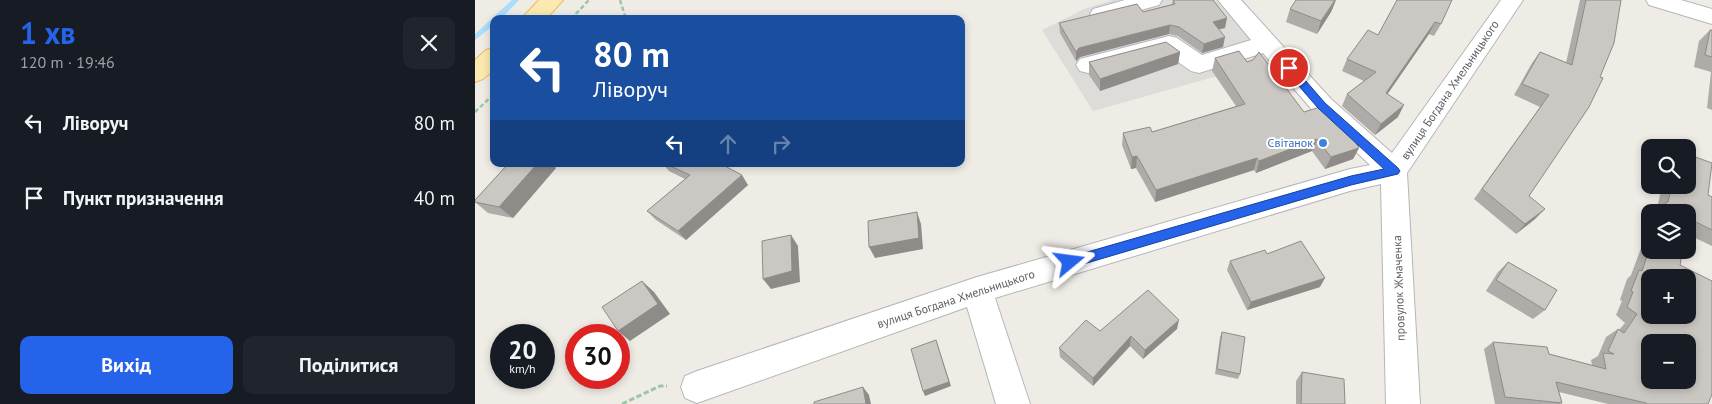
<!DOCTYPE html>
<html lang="uk">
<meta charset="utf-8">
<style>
:root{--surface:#171b24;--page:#20242c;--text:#f1f3f6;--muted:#9ea1a6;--accent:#2563eb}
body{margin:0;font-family:"PT Sans",sans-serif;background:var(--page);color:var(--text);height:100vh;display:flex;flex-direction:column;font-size:19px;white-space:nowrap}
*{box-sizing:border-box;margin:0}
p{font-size:16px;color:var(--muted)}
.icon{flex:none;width:28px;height:28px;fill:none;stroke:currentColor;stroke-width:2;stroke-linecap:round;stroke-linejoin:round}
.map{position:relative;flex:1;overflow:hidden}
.drawer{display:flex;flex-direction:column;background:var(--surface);width:475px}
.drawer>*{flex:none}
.hud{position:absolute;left:15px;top:15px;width:475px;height:152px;border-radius:10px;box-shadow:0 2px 8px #0003;background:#1a4fa0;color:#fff;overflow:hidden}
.controls{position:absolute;left:1166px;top:139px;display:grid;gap:10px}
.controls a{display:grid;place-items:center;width:55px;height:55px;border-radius:10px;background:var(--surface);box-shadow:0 2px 8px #0003;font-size:25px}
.speed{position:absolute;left:15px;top:324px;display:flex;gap:10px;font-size:25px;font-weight:700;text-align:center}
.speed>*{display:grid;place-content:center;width:65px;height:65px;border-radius:50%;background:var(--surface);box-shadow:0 2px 8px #0003;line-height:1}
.speed small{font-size:12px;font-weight:400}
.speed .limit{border:8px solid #d22;background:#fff;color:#111}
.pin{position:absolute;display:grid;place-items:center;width:42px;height:42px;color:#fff;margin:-21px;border:2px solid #fff;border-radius:50%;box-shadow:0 1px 5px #0007}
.me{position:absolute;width:55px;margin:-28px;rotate:74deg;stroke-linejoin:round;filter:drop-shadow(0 0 4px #0008)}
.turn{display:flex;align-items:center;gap:18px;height:105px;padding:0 20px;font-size:22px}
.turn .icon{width:65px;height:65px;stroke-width:2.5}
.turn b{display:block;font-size:35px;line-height:42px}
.lanes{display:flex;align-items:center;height:48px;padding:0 20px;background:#0003;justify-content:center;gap:25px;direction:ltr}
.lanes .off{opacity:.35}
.round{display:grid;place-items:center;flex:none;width:52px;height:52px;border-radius:10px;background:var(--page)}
.overview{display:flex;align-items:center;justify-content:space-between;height:85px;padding:0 20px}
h1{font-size:30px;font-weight:700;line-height:38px;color:var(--accent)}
.action{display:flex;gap:10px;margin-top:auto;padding:10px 20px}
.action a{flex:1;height:58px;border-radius:10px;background:var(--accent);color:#fff;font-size:20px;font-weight:700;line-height:58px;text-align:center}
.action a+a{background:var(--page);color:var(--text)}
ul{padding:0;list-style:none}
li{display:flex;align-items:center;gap:15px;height:75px;padding:0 20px}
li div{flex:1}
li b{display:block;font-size:19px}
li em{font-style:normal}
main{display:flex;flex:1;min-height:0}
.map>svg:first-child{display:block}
</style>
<main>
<section class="drawer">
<div class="overview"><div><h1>1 хв</h1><p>120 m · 19:46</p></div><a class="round"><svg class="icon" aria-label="close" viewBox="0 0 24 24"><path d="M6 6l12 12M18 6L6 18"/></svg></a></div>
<ul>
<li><svg class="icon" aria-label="left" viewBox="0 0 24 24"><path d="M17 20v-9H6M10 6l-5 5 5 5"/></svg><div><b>Ліворуч</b></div><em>80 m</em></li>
<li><svg class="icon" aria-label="arrive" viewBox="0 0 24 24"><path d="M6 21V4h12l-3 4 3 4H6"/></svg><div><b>Пункт призначення</b></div><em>40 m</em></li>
</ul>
<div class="action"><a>Вихід</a><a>Поділитися</a></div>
</section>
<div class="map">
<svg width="1237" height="404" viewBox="0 0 1237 404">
<rect width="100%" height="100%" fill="#efece6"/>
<path fill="#dedcd8" d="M637 0H768L814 56 618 111 567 30 609 9Z"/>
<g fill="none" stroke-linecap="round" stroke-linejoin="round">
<path fill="#abdefb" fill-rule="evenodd" d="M37 0H44L26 19H19V25L0 40V34Z"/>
<defs>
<path id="minor" d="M650 0H687L684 5 626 21 618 19 615 14 618 9Z
M743 0H766L856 99 917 153 1026 0H1048L932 173 945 404H911L906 184 875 191 520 298 555 404H521L492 307 222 403 210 398 206 387 210 376 222 371 502 277 875 169 895 165 838 111 788 53 724 73 716 71 690 53 613 73 605 71 601 65 605 59 694 36 702 38 727 55 776 40Z
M1171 0H1206L1237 9V24L1174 5Z"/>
<path id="major" d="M64 0H88L71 19H46Z
M19 48V70L8 79 0 82V60L11 50Z"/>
</defs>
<use href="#minor" stroke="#b3b7ba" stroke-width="2"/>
<use href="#major" stroke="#ebba64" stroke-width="2"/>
<path stroke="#9ec6a6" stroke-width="2.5" stroke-dasharray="4.5 2.5" stroke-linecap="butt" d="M145 0 151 19
M96 19 114 0
M0 112 19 94"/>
<path stroke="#9ec6a6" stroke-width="3" stroke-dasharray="5.5 2.5" stroke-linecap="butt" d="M147 404 185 386H192"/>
<use href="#minor" fill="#fff" fill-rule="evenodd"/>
<use href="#major" fill="#fbe9af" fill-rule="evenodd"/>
</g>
<path fill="#afaba8" d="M698 0 750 28 744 29 748 47 727 53 703 36 694 34 605 57 601 61 585 33 584 23 668 12 697 4Z
M861 0 856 12 842 34 811 22 815 9Z
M922 0 966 24 959 36 954 34 912 94 923 117 900 135 867 106 872 94 889 81 867 71 872 59 903 35Z
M1105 0H1146L1054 196 1060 219 1041 234 999 199 1065 107 1039 95 1057 63 1065 52 1091 63Z
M1235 30H1237V110L1232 108 1236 72 1219 67 1224 41Z
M705 52 703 64 625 91 614 75V62Z
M740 58 772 62 829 112 882 145 884 148 878 159 850 169 837 151 781 173 779 170 680 202 661 168 656 169 647 145 648 133 677 132 761 106 737 71Z
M33 164H77L81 168 38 218 13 213 0 202V200Z
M188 164H246L273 185 211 240 181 220 172 211 210 179 194 171Z
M1187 185H1212L1237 197V246L1212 234V212H1179L1182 209Z
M1175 224V250L1205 265 1233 404H1133L1084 392 1087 403 1085 404H1020L1009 349 1018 342 1074 354 1117 365 1116 360 1123 356 1131 337 1143 329 1144 330 1150 323 1141 315 1147 301 1145 300 1152 279 1156 275Z
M792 254 845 287 772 310 752 270 755 261Z
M1033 262 1070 310 1058 319 1011 291 1023 272Z
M702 329 668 359 655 346 618 386 585 357 584 348 625 331Z
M747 332 765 374 763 379 740 374 745 337Z
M827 372 870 404H821V381Z"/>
<path fill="#8e8b88" d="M861 0 856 12 842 34 846 21Z
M752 18 750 28 737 31 738 22Z
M960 22 954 34 905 105 911 93Z
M695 25 694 34 605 57 601 61V52L604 48Z
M750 37 748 47 727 53 729 44Z
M705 52 703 64 625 91V79Z
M929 105 923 117 900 135 906 124Z
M842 139 837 151 781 173 784 161Z
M885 140 880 149 884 148 878 159 850 169 856 157 881 143Z
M662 156 661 168 656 169 657 157Z
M782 158 779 170 680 202 681 190Z
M62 164H77L81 168 38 218 24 207Z
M267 175 273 185 211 240 203 231Z
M1070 209 1060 219 1041 234 1050 224Z
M442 212 446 224 448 249 400 258 394 247Z
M316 235 323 246 325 282 296 289 288 279Z
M850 278 845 287 772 310 776 302Z
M167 281 179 292 195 314 155 341 143 331Z
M704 320 702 329 668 359 670 350Z
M656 336 655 346 618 386V378Z
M461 340 476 386 450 396 448 391Z
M388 387 394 395 396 404H391Z"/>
<path fill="#cbc7c3" stroke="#8e8b88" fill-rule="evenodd" d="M698 0H738L752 18 738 22 750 37 729 44 704 27 695 25 604 48 601 52 584 23 662 4 668 12 700 4Z
M821 0H860L846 21 815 9Z
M922 0H977L966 24 960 22 911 93 929 105 906 124 872 94 901 72 872 59 893 30 903 35Z
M1111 0H1146L1139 43 1125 77 1128 78 1114 107 1054 196 1070 209 1050 224 1007 189 1074 95 1047 84 1065 52 1097 65Z
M1235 30H1237V57L1230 55Z
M691 42 705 52 625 79 614 62Z
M764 51 772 62 778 60 784 52 829 112 848 106 885 140 881 143 884 148 856 157 842 139 784 161 782 158 681 190 662 156 657 157 648 133 675 127 677 132 770 104 740 58Z
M1212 154 1237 163 1233 195 1237 197V230L1215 219 1212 230V212H1187L1191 202H1193L1197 185H1212Z
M33 164H62L24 207 0 202V200Z
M191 164H246L267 175 203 231 172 211 215 175Z
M442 212 444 238 394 247 393 221Z
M316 235 317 271 288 279 287 241Z
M826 241 850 278 776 302 755 261 790 250 792 254Z
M1175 247V250H1208L1205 265 1237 281V394L1233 404H1171V403L1081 382 1087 403 1030 397 1018 342 1072 347 1074 354 1131 369 1128 353 1139 354 1133 351 1143 329 1149 333 1162 314 1152 307 1158 292 1156 291 1164 270 1167 271ZM1175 278H1212V315H1175ZM1175 342H1212V380H1175Z
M1033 262 1082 290 1070 310 1021 280Z
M167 281 183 304 143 331 127 307Z
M673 290 704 320 670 350 656 336 618 378 584 348 611 320 625 331Z
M747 332 770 337 765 374 742 369Z
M461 340 474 382 448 391 436 349Z
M827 372 869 379 870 404H826Z
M388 387 391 404H339V402Z"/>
<path fill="#2563eb" stroke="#184099" d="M814 64 817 65 850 103 923 168 925 171 923 174 876 185 595 268 591 266 589 262 591 259 595 257 876 176 909 169 843 108 810 70V65Z"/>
<circle fill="#3f7fe0" stroke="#fff" stroke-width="2" cx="848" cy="143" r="5"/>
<g text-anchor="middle" stroke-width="4" stroke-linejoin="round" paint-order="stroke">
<g font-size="12" fill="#5e6266" stroke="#fff">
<text transform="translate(975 90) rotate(-56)" y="4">вулиця Богдана Хмельницького</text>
<text transform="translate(924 288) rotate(-92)" y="4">провулок Жмаченка</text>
<text transform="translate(481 299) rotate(-18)" y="4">вулиця Богдана Хмельницького</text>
</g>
<g font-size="12" fill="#366cbe" stroke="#fff" text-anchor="end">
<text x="838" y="147">Світанок</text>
</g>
</g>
</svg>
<div class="controls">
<a><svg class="icon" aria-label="search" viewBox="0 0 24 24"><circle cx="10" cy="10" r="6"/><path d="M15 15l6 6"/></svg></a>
<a><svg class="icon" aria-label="layers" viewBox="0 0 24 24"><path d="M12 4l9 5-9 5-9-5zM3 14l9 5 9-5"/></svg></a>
<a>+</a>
<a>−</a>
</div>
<div class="speed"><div>20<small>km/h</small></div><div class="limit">30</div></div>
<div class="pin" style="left:814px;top:68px;background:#d93025"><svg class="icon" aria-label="arrive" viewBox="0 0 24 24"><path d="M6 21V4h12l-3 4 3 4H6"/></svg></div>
<svg class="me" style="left:595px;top:262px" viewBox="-20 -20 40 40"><path d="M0-17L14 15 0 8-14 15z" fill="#2563eb" stroke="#fff" stroke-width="4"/></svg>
<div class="hud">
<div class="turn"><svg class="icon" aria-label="left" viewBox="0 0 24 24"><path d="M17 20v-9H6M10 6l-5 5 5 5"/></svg><div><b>80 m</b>Ліворуч</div></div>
<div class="lanes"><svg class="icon" aria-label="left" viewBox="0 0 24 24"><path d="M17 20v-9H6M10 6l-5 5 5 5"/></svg><svg class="icon off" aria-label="ahead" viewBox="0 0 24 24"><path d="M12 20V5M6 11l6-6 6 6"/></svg><svg class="icon off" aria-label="right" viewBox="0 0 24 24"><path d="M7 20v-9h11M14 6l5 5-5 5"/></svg></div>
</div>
</div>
</main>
